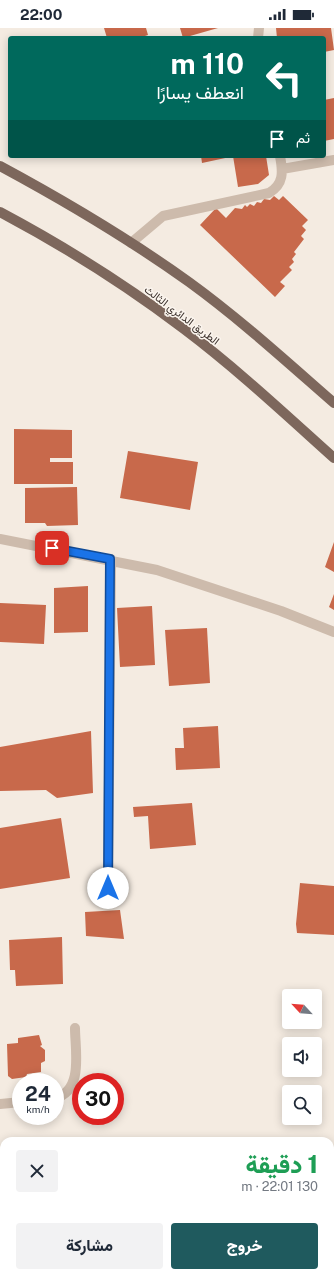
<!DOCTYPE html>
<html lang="ar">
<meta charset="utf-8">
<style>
:root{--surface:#fff;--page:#f2f2f3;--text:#1f2937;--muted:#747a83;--accent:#1f5a5e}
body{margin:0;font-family:"Public Sans",Vazirmatn,sans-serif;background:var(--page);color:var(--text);direction:rtl;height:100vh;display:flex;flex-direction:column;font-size:15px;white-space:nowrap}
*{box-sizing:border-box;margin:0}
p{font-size:13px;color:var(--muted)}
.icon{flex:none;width:22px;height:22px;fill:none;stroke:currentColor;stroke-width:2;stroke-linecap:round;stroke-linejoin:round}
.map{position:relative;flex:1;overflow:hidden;direction:ltr}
.details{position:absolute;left:0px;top:1109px;width:334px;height:140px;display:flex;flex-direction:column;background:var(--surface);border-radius:12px 12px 0 0;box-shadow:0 2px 10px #0003;direction:rtl}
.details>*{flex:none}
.guide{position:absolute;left:8px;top:8px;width:318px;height:122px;border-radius:4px;box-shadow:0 2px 10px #0003;direction:rtl;background:#00695c;color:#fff;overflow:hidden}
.needle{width:26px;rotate:296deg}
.controls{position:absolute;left:282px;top:961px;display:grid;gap:8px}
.controls a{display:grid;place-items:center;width:40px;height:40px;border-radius:4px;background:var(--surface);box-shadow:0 2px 10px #0003;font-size:20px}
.speed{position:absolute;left:12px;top:1045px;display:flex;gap:8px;font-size:20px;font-weight:700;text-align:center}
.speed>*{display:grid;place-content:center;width:52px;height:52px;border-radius:50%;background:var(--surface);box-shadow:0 2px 10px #0003;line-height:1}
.speed small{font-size:10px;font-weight:400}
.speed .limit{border:6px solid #d22;background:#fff;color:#111}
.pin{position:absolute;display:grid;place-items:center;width:34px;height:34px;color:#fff;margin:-17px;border-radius:8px;box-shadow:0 2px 6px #0006}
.me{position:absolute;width:44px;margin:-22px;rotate:0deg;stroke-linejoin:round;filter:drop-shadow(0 0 3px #0008)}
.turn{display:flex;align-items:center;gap:14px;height:84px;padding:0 16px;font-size:18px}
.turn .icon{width:52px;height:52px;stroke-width:2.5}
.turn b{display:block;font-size:28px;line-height:34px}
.then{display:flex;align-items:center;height:38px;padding:0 16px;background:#0003;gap:8px;font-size:15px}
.round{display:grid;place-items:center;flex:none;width:42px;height:42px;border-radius:4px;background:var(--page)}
.head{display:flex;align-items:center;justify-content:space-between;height:68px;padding:0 16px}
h1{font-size:24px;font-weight:800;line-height:30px;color:#1e9e55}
.button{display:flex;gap:8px;margin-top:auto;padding:8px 16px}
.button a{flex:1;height:46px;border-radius:4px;background:var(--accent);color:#fff;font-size:16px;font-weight:800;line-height:46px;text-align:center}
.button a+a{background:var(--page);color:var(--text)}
.status{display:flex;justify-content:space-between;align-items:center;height:28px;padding:0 20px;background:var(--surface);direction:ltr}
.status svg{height:11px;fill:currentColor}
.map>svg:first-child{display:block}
</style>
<div class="status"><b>22:00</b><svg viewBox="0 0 49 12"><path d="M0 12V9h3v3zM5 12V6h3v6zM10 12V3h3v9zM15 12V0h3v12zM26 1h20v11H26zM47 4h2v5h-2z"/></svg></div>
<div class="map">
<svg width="334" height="1249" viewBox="0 0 334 1249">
<rect width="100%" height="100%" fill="#f4ebe1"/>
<path fill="#c8694b" d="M104 0H146L148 7 139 10H130L129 8 121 10H107Z
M180 0H218L183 10Z
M276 0H331L334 22 324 24V10H277Z
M334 70V111L324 113V72Z
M201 128H230V129L202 135Z
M233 128H266L269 147 258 156 238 159Z
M274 168 279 172 283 168 308 192 302 198 306 202 301 208 304 211 294 224 296 226 292 231 294 234 289 239 292 242 280 254 285 258 275 269 200 197 216 180 226 190 235 180 242 181 245 177 247 179 250 176 254 178 257 174 261 175 264 171 270 172Z
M14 401 72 402V430H50V434H73V456H14Z
M128 423 198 434 190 482 120 470Z
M77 459 78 497 47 498 45 495H25V460Z
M334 514V544L325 539Z
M88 558V604L54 605V560Z
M334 566V582L329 579Z
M0 575 46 577 44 616 0 614Z
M152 578 155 637 120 639 117 580Z
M207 600 210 655 169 658 165 602Z
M218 698 220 740 176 742 175 720H184L183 700Z
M91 703 93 765 57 770 46 762 0 763V719Z
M192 775 196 817 150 821 148 788 134 789 133 779Z
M61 790 70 850 0 861V800Z
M300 855 334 858V907L297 905 296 896Z
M120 882 124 911 86 908 85 884Z
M62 909 63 956 16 958 15 942H10L9 912Z
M39 1007 42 1017 40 1018 45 1022V1033L41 1035V1044L27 1046 26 1049 12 1051 8 1048 7 1016 18 1015V1010Z
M162 1245H201V1249H162Z"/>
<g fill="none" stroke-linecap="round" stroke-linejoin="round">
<path stroke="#cdbbac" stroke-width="10" d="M258 10 259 0
M282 141 334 132
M131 215 163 188 269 165C284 156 283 144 280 128
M0 511 157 542 281 583 334 604
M108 860 111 531
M55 1070C84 1063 75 1022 75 1000
M0 1076 21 1074
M330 1136 334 1135
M0 1180H4"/>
<path stroke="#7d675c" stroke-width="10" d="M0 138C65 173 129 211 189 254 240 291 287 334 334 375
M0 184C64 218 126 257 184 301 237 341 285 386 334 430"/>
</g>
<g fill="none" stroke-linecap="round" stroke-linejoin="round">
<defs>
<path id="route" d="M52 520 110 531 108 860"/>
</defs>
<use href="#route" stroke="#114b97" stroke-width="10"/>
<use href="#route" stroke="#1a73e8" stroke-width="7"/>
</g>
<g text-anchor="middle" stroke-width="3" stroke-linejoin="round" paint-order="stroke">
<g font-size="11" fill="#3b302b" stroke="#fbf5ee">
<text transform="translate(182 287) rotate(37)" y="4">الطريق الدائري الثالث</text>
</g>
</g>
</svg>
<div class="controls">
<a><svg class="needle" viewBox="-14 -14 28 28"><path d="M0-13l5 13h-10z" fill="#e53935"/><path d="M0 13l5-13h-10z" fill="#747a83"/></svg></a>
<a><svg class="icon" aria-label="sound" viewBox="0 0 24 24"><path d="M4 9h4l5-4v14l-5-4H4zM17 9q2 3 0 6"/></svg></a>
<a><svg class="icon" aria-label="search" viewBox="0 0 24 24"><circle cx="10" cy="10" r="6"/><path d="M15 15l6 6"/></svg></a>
</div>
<div class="speed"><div>24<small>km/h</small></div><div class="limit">30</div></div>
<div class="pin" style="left:52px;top:520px;background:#d93025"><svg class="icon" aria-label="arrive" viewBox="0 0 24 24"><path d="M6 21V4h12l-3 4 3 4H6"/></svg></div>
<svg class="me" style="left:108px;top:860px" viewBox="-20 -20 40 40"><circle r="19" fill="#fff"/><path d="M0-13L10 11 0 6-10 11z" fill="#1a73e8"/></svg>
<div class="guide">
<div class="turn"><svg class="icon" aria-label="left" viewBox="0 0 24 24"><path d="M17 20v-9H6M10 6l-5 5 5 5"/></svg><div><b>110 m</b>انعطف يسارًا</div></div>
<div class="then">ثم<svg class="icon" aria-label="arrive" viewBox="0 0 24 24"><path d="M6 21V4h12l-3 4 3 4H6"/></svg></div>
</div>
<section class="details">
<div class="head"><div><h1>1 دقيقة</h1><p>130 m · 22:01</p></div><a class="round"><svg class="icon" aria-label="close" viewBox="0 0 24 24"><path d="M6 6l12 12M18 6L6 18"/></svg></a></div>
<div class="button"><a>خروج</a><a>مشاركة</a></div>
</section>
</div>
